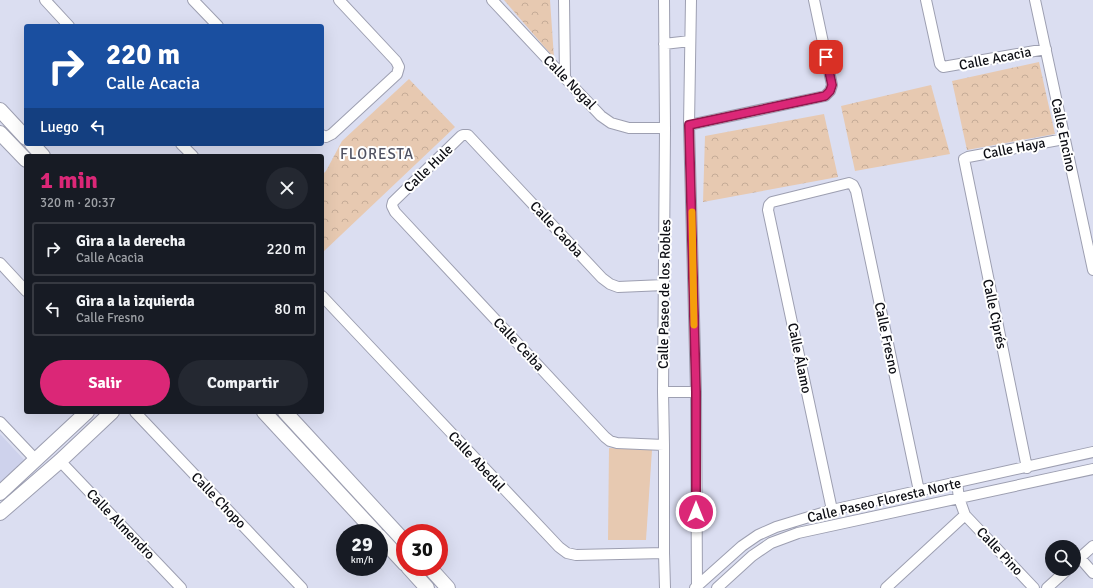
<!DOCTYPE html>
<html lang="es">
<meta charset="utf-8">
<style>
:root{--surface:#171b24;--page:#242831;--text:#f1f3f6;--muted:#9ea1a6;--line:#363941;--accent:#db2777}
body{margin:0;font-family:Signika,sans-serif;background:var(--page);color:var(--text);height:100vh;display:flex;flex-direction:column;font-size:15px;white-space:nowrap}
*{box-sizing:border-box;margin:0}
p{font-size:13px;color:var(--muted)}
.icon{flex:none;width:22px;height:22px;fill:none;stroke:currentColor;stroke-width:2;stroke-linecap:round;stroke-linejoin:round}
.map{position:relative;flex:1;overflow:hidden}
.panel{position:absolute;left:24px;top:154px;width:300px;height:260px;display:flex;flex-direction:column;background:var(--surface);border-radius:4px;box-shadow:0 4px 16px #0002}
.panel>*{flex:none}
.hud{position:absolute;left:24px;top:24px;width:300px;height:122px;border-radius:4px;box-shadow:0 4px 16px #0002;background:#1a4fa0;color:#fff;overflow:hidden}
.buttons{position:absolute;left:1045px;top:540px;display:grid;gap:8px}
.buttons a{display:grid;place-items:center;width:36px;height:36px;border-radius:50%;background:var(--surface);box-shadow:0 4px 16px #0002;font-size:20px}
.speed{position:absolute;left:336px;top:524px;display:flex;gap:8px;font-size:20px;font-weight:700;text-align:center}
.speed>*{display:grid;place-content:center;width:52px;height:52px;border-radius:50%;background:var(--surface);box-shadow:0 4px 16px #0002;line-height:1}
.speed small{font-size:10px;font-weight:400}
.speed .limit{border:6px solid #d22;background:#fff;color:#111}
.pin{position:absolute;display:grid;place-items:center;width:34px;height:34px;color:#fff;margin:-17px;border-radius:8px;box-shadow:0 2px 6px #0006}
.me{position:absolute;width:44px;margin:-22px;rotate:0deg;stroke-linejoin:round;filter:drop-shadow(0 0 3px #0008)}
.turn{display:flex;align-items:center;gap:14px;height:84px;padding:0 16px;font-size:18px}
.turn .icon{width:52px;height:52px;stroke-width:2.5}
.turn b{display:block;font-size:28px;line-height:34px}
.then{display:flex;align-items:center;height:38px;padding:0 16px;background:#0003;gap:8px;font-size:15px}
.round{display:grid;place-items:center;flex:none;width:42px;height:42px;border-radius:21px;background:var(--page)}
.headline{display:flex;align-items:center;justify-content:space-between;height:68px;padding:0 16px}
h1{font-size:24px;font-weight:700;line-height:30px;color:var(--accent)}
.button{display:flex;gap:8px;margin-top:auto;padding:8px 16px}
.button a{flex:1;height:46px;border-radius:24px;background:var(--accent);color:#fff;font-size:16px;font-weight:700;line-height:46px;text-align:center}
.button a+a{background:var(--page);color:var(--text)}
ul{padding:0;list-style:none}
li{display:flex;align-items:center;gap:12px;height:54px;margin:0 8px 6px;padding:0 8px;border:2px solid var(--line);border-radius:4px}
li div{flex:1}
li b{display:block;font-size:15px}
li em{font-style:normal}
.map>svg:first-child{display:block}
</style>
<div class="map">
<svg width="1093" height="588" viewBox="0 0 1093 588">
<defs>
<pattern id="park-crowns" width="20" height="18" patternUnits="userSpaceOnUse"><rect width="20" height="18" fill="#e7c9b1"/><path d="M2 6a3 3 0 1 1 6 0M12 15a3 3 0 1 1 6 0" fill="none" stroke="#c5ab97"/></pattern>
</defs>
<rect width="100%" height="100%" fill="#dbdef1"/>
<path fill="#ced2ec" d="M0 434 26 462 0 484Z"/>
<path fill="#e7c9b1" d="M609 448 652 450 646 540H608Z"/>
<path fill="url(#park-crowns)" d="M504 0H550L554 58Z
M1039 62 1055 134 967 150 952 81Z
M409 79 455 127 322 253V175L326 171 342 141Z
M931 85 950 154 855 171 841 106Z
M824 114 838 177 703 202 705 136Z"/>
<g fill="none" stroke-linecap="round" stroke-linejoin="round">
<defs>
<path id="minor" d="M45 0 69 26
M193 0 218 26
M492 0 565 78 601 116 611 123 629 128H665
M564 0 565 78
M664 0 665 128 663 392 664 445V553L665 588
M691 0 689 125 696 392 697 588
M926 0 940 64 943 67 1046 49
M1035 0 1093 270
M664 44 690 41
M689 125 825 96 830 91 832 85 814 0
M322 135 326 137 332 134 397 74 399 67 396 61 339 0
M181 144 193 156
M0 263 26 291
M664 285 618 287 610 284 602 278 468 135H463L461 136 393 202 392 206 395 212 605 437 610 441 617 443 664 445
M322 296 559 547 567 553 576 555 664 553
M663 392H696
M135 412 302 588
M0 422 36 460
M60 461 181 588
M1027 468 964 159 968 157 1064 139
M957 483 959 498 965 515 1034 588
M832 510 768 210 769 205 772 202 849 183 853 185 856 191 919 491
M1080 558 1093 573
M1074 563 1093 546
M695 588 742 546 758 535 776 527 832 510 1093 452
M717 588 752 556 771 543 798 533 1093 469
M886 588 965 515
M1047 588 1068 569"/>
<path id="secondary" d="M0 110 26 138
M0 133 26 160
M32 144 43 156
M264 412 376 533
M285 412 405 542
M0 493 87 412
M0 513 60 461 112 412
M379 536 405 564
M408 567 427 588
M429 567 448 588"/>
</defs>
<use href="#minor" stroke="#9d9fb1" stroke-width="12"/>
<use href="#secondary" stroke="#9d9fb1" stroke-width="16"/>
<use href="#minor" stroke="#fff" stroke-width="10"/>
<use href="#secondary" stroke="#fff" stroke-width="14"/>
</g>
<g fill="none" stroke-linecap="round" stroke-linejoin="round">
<defs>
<path id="route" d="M696 512V392L689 125 825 96 830 91 832 85 826 57"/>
</defs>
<use href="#route" stroke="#8e194d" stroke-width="10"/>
<use href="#route" stroke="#db2777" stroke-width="7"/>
<path stroke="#f59e0b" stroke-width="7" d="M692 212 694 325"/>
</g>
<g text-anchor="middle" stroke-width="4" stroke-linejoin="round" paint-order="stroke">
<g font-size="14" fill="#0e0f15" stroke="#fff">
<text transform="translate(995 58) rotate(-11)" y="5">Calle Acacia</text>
<text transform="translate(570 82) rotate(46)" y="5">Calle Nogal</text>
<text transform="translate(1064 135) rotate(78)" y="5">Calle Encino</text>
<text transform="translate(1014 148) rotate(-11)" y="5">Calle Haya</text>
<text transform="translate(428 168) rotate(-44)" y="5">Calle Hule</text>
<text transform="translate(557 229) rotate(47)" y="5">Calle Caoba</text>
<text transform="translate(664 294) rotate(-89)" y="5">Calle Paseo de los Robles</text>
<text transform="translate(995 314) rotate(78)" y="5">Calle Ciprés</text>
<text transform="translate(887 338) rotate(78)" y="5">Calle Fresno</text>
<text transform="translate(519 344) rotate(47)" y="5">Calle Ceiba</text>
<text transform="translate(800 358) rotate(78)" y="5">Calle Álamo</text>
<text transform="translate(477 461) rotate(47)" y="5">Calle Abedul</text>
<text transform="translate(219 500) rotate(46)" y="5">Calle Chopo</text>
<text transform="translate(884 500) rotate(-13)" y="5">Calle Paseo Floresta Norte</text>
<text transform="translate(121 524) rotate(46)" y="5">Calle Almendro</text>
<text transform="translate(1000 551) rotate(47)" y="5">Calle Pino</text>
</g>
<g font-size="15" letter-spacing="1" fill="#505262" stroke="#fff">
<text x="377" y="159">FLORESTA</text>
</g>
</g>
</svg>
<div class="buttons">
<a><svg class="icon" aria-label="search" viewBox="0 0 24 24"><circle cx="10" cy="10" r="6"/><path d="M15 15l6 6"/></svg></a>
</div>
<div class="speed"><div>29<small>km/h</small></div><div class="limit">30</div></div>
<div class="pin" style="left:826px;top:57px;background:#d93025"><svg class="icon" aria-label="arrive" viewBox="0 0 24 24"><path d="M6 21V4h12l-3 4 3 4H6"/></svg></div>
<svg class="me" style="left:696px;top:512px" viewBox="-20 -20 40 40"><circle r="17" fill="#db2777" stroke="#fff" stroke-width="3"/><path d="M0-11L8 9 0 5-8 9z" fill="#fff"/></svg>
<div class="hud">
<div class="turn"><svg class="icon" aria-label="right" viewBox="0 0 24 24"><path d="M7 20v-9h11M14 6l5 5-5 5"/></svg><div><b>220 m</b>Calle Acacia</div></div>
<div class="then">Luego<svg class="icon" aria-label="left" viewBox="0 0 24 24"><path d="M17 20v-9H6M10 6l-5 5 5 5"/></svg></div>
</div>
<section class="panel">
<div class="headline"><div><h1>1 min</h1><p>320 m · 20:37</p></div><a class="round"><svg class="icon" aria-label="close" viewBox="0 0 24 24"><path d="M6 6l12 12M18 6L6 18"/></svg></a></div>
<ul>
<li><svg class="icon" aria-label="right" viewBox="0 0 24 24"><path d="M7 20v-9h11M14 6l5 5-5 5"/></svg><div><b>Gira a la derecha</b><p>Calle Acacia</p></div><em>220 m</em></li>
<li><svg class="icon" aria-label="left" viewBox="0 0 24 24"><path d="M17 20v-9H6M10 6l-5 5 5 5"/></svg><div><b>Gira a la izquierda</b><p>Calle Fresno</p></div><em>80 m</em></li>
</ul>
<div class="button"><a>Salir</a><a>Compartir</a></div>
</section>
</div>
